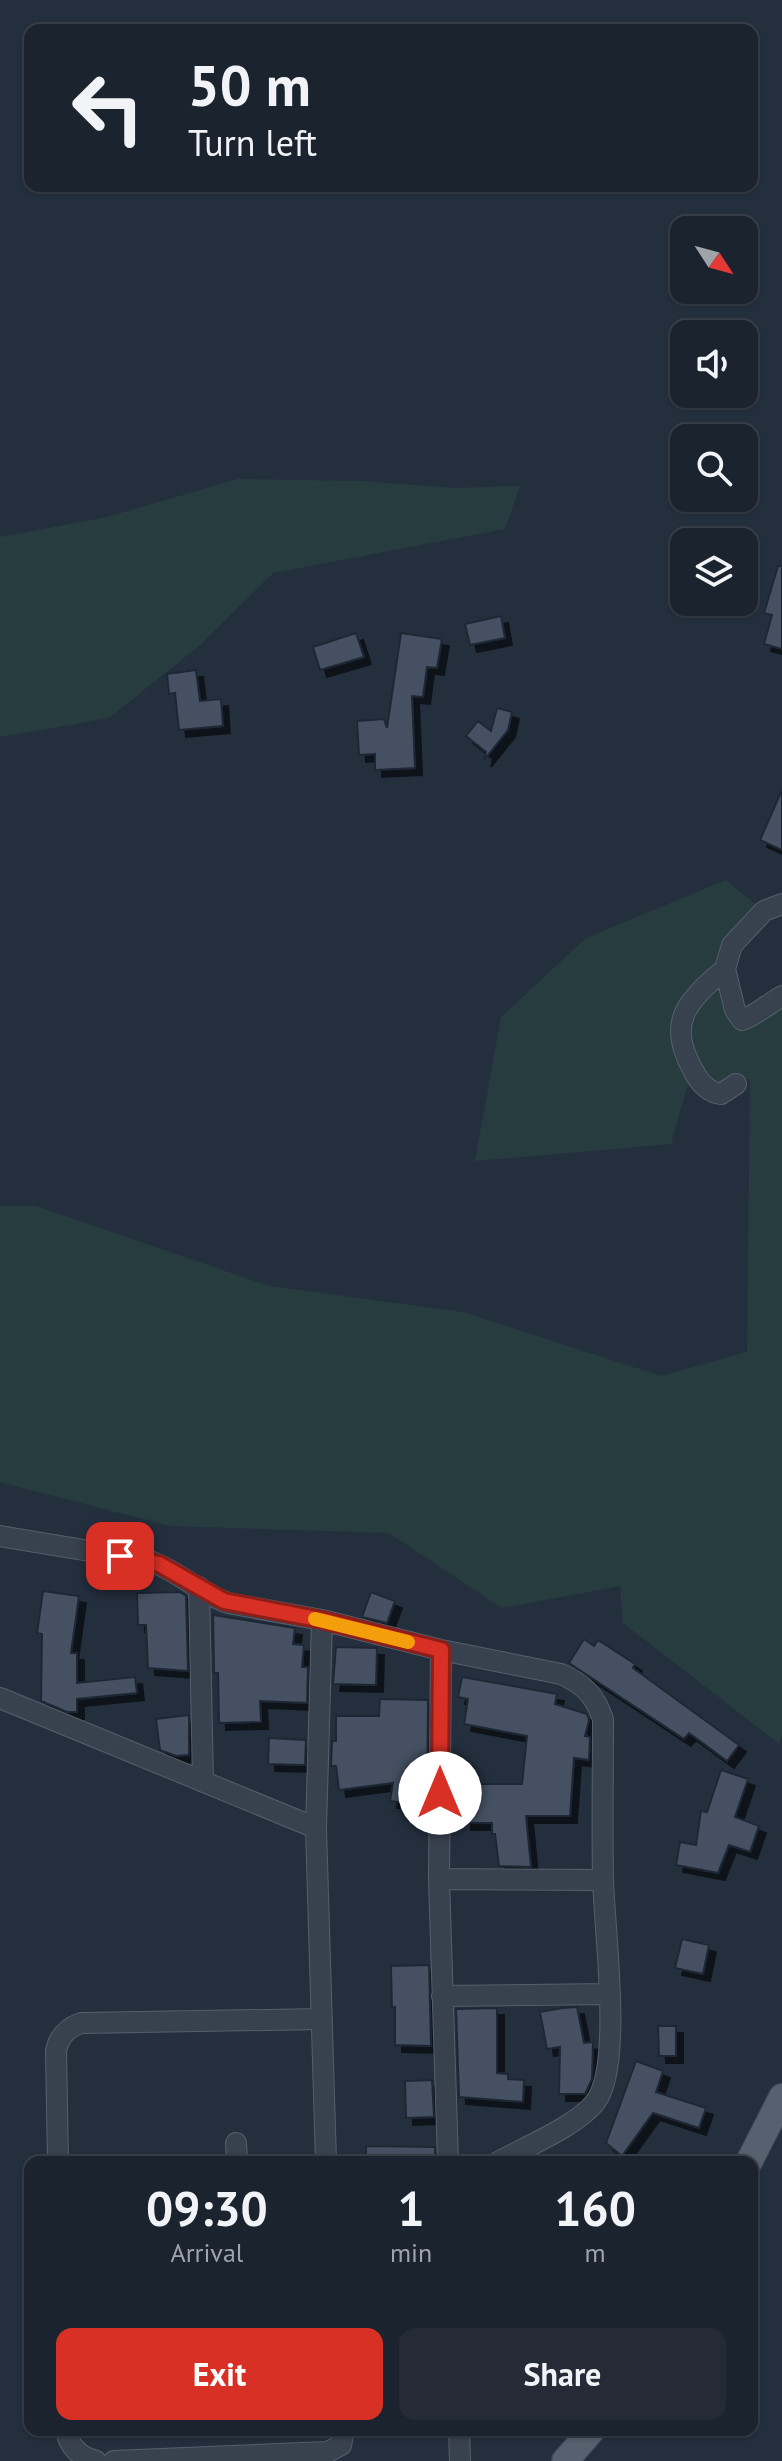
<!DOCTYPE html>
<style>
:root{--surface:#1b232e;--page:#242b36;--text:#f1f3f6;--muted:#a0a4aa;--line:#39404a;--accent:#d93025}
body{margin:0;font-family:"PT Sans",sans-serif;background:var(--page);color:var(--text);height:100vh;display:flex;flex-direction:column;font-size:30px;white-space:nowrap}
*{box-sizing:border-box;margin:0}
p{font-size:26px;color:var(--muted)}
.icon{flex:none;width:44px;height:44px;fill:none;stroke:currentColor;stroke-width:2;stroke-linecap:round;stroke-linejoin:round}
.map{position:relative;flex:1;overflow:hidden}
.side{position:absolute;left:24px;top:2156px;width:734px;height:280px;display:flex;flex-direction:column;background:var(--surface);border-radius:16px;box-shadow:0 2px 6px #0004,0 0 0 2px var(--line)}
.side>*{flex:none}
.top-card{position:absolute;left:24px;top:24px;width:734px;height:168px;border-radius:16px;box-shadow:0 2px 6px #0004,0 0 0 2px var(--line);background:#1b232e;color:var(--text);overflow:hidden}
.needle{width:52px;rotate:126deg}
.fabs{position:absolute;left:670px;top:216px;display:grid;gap:16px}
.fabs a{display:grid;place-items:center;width:88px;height:88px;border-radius:16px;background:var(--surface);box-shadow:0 2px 6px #0004,0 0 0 2px var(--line);font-size:40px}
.pin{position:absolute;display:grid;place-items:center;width:68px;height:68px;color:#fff;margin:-34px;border-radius:16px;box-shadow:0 4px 12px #0006}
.me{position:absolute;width:88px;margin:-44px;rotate:0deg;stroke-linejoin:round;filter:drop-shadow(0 0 6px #0008)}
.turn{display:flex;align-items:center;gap:28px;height:168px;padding:0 32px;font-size:36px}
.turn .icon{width:104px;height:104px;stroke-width:2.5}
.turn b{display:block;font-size:56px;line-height:68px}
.eta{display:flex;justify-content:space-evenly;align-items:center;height:136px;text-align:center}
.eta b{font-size:48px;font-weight:700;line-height:56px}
.action{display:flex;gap:16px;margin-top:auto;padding:16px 32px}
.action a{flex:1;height:92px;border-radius:16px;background:var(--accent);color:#fff;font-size:32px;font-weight:700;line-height:92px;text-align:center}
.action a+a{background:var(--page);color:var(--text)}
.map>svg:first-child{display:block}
</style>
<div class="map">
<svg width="782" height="2461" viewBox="0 0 782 2461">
<defs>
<filter id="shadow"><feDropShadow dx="7" dy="7" stdDeviation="0" flood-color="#0009"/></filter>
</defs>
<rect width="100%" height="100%" fill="#242f3e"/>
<path fill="#263c3f" d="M238 479 361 481 455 488 520 486 505 529 273 573 198 647 109 718 0 737V537L107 517Z
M726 880 764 911 732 945 743 1019 782 992V1735L779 1744 623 1623 620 1586 502 1608 389 1533 170 1526 0 1482V1206H36L269 1286 463 1312 661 1376 747 1352 750 1079 687 1087 671 1144 475 1161 501 1017 586 938Z"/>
<path fill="#455162" stroke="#1f2835" stroke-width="2" filter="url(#shadow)" d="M778 566H782V649L764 644 772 615 764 613Z
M501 616 505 638 470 645 465 624Z
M356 633 364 657 320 670 313 647Z
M401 633 442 639 437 668 427 667 423 697 412 696 415 768 375 770V754L359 755 357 721 384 719 387 728Z
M196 670 200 701 221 699 223 726 179 730 175 693 169 694 167 674Z
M497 708 512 712 508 730 484 760 486 752 466 736 478 721 491 731Z
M782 790V850L760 840Z
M43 1591 79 1596 71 1653H77V1683L135 1677 137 1693 77 1699V1712H67L41 1701 42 1634 37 1633Z
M180 1592 186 1596 188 1671 148 1668 146 1625H138L137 1593Z
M371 1592 395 1601 387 1623 362 1617Z
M213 1615 295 1628 293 1644 304 1645 302 1667H308L307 1703 260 1701 261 1722 219 1723 218 1673H214Z
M584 1639 594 1646 598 1640 635 1664 633 1668 739 1745 727 1761 689 1733 684 1739 569 1663Z
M336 1647 377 1648 376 1685 333 1684Z
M462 1677 557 1694 555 1704 587 1714 589 1720 585 1736 590 1737 589 1760 574 1758 570 1816H526L531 1867 499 1866 495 1834H492V1823H464V1784H522L527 1736 464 1724 468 1699 458 1697Z
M380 1699 428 1700 427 1806 390 1801 393 1783 339 1790 336 1766H331L332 1741H336V1716H379Z
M189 1715V1755L176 1756 160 1750 156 1719Z
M269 1738 306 1740 305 1765 268 1764Z
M721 1770 748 1779 735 1817 759 1826 750 1852 729 1845 718 1873 676 1865 680 1842 696 1845 701 1811 707 1812Z
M682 1939 709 1945 703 1974 675 1968Z
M429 1965 431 2046 395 2045V2007L392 2008 391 1966Z
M577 2007 584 2043 593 2042 592 2079 585 2094H559L560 2047 547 2049 540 2012 562 2008Z
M497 2008V2073L508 2074V2079L524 2080 523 2102 459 2097 456 2009Z
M658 2026H676V2056H659Z
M636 2061 663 2071 656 2092 706 2108 699 2128 653 2113 622 2156 606 2143Z
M432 2080 434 2117 406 2118 405 2081Z
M366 2146 435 2147V2162H366Z"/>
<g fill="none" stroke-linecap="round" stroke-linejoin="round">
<defs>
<path id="minor" d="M782 904 764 911 732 945 725 969 735 1010 742 1020C758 1014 768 1004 782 996
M725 969C687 1001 666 1022 693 1070 699 1082 708 1092 721 1094L736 1084
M0 1536 150 1561C178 1571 200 1593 228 1603L322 1620 441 1650 561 1674C584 1684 595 1696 603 1719 603 1772 602 1825 603 1878 604 1929 623 2063 596 2101 579 2125 525 2147 498 2162
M199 1587 203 1782
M322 1620 316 1828 326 2162
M441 1650 439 1879 448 2162
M0 1698 316 1828
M439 1879 603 1880
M442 1996 609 1994
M236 2143 237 2162
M58 2162 56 2051C59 2036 67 2028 81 2023L322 2019
M66 2430C69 2447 80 2457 96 2461
M459 2430 460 2461
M114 2461 328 2452 341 2445 344 2430"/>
<path id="major" d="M749 2162 782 2097
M565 2461 592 2430"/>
</defs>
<use href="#minor" stroke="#565f6c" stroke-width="22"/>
<use href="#major" stroke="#414a57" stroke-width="28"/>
<use href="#minor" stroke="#38414e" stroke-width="20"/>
<use href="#major" stroke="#56606e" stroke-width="26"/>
</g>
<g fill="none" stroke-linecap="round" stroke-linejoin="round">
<defs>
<path id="route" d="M120 1556 159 1564 224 1601 322 1620 441 1650 440 1793"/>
</defs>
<use href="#route" stroke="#8d1f18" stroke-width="20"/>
<use href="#route" stroke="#d93025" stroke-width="14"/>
<path stroke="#f59e0b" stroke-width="14" d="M315 1619 408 1642"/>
</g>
</svg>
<div class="fabs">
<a><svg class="needle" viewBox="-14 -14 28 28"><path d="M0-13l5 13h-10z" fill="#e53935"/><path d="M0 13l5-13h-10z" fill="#a0a4aa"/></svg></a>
<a><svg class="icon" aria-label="sound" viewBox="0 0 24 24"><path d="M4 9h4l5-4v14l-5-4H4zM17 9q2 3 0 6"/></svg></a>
<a><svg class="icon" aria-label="search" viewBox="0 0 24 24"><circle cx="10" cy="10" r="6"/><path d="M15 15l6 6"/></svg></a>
<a><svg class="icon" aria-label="layers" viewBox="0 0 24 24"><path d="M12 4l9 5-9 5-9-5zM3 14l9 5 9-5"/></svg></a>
</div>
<div class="pin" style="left:120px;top:1556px;background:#d93025"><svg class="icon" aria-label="arrive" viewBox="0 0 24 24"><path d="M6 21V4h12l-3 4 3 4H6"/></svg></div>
<svg class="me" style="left:440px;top:1793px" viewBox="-20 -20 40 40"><circle r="19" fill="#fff"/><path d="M0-13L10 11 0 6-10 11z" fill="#d93025"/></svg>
<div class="top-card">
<div class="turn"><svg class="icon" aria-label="left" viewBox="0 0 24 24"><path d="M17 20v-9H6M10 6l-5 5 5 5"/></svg><div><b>50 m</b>Turn left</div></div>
</div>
<section class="side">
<div class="eta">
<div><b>09:30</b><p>Arrival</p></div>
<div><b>1</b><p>min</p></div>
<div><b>160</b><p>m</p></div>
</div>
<div class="action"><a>Exit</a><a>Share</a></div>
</section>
</div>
